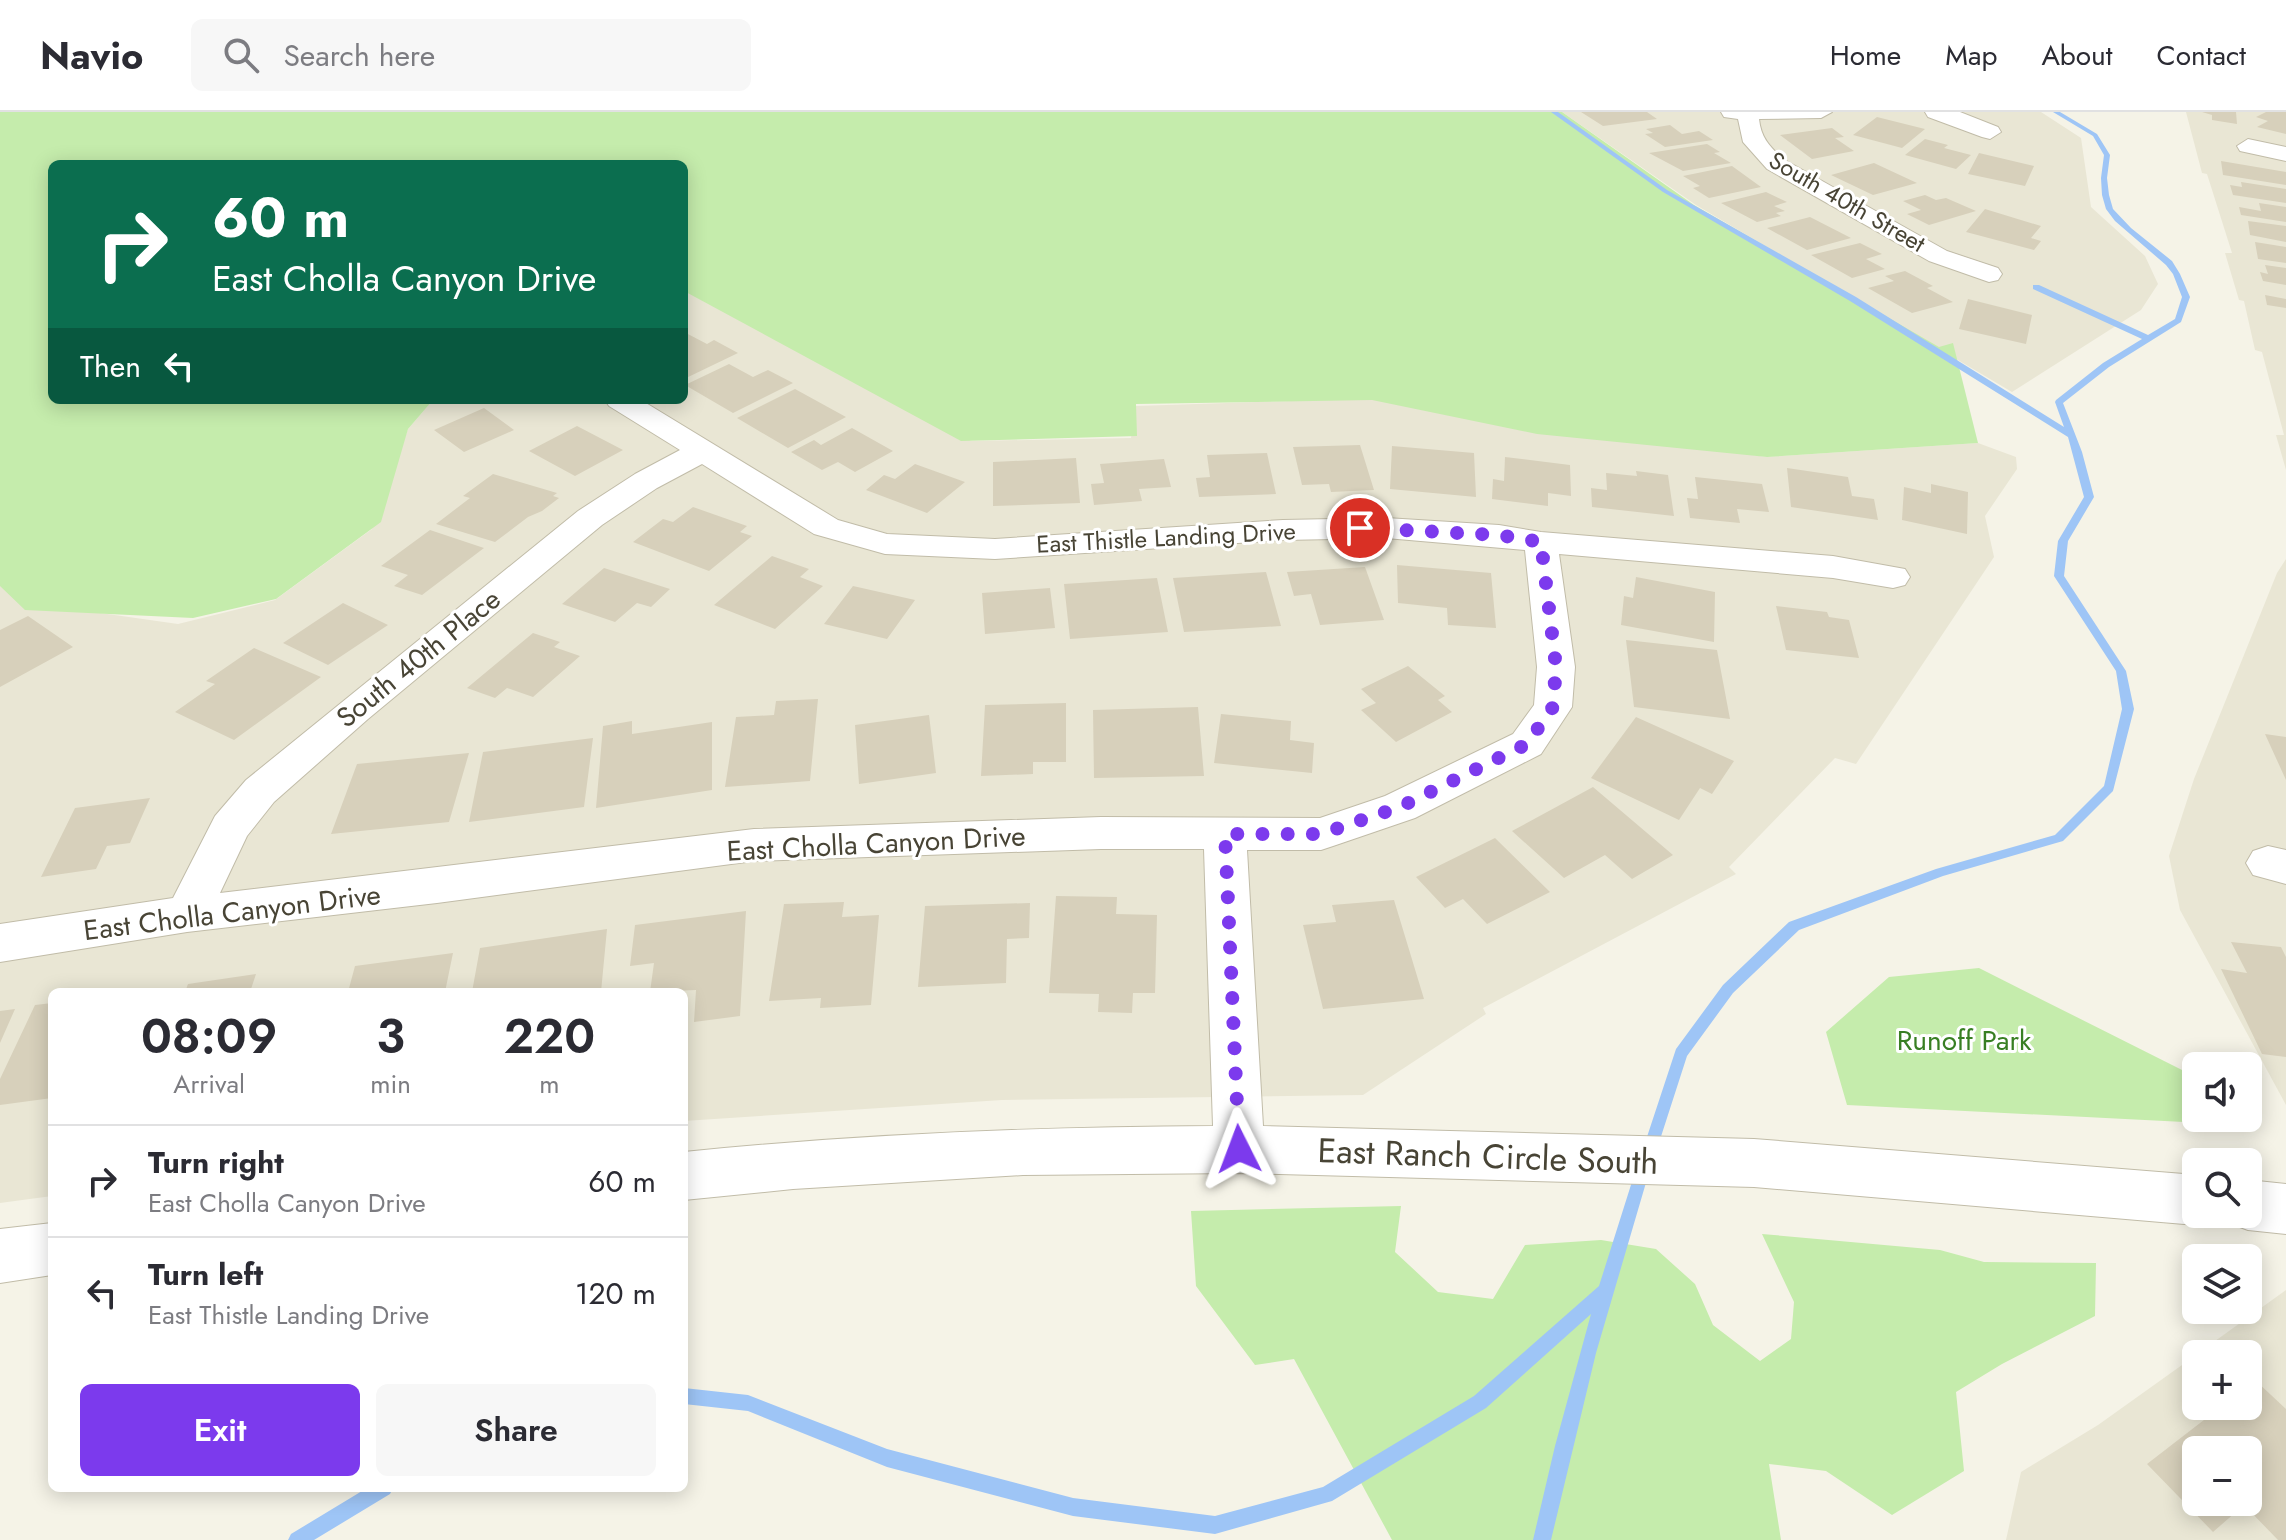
<!DOCTYPE html>
<meta charset="utf-8">
<style>
:root{--surface:#fff;--page:#f7f7f7;--text:#2b2b33;--muted:#7c7c81;--line:#e1e1e2;--accent:#7c3aed}
body{margin:0;font-family:Jost,sans-serif;background:var(--page);color:var(--text);height:100vh;display:flex;flex-direction:column;font-size:30px;white-space:nowrap}
*{box-sizing:border-box;margin:0}
p{font-size:26px;color:var(--muted)}
.icon{flex:none;width:44px;height:44px;fill:none;stroke:currentColor;stroke-width:2;stroke-linecap:round;stroke-linejoin:round}
.map{position:relative;flex:1;overflow:hidden}
.side{position:absolute;left:48px;top:876px;width:640px;height:504px;display:flex;flex-direction:column;background:var(--surface);border-radius:12px;box-shadow:0 4px 20px #0003}
.side>*{flex:none}
.top-card{position:absolute;left:48px;top:48px;width:640px;height:244px;border-radius:12px;box-shadow:0 4px 20px #0003;background:#0b6e4f;color:#fff;overflow:hidden}
.tools{position:absolute;left:2182px;top:940px;display:grid;gap:16px}
.tools a{display:grid;place-items:center;width:80px;height:80px;border-radius:12px;background:var(--surface);box-shadow:0 4px 20px #0003;font-size:40px}
.pin{position:absolute;display:grid;place-items:center;width:68px;height:68px;color:#fff;margin:-34px;border:4px solid #fff;border-radius:50%;box-shadow:0 2px 8px #0007}
.me{position:absolute;width:88px;margin:-44px;rotate:357deg;stroke-linejoin:round;filter:drop-shadow(0 0 6px #0008)}
.turn{display:flex;align-items:center;gap:28px;height:168px;padding:0 32px;font-size:36px}
.turn .icon{width:104px;height:104px;stroke-width:2.5}
.turn b{display:block;font-size:56px;line-height:68px}
.then{display:flex;align-items:center;height:76px;padding:0 32px;background:#0003;gap:16px;font-size:30px}
.eta{display:flex;justify-content:space-evenly;align-items:center;height:136px;text-align:center}
.eta b{font-size:48px;font-weight:600;line-height:56px}
.button{display:flex;gap:16px;margin-top:auto;padding:16px 32px}
.button a{flex:1;height:92px;border-radius:12px;background:var(--accent);color:#fff;font-size:32px;font-weight:600;line-height:92px;text-align:center}
.button a+a{background:var(--page);color:var(--text)}
ul{padding:0;list-style:none}
li{display:flex;align-items:center;gap:24px;height:112px;padding:0 32px;border-top:2px solid var(--line)}
li div{flex:1}
li b{display:block;font-size:30px}
li em{font-style:normal}
header{display:flex;align-items:center;gap:48px;box-sizing:border-box;height:112px;padding:0 40px;background:var(--surface);border-bottom:2px solid var(--line)}
header strong{font-size:38px}
nav{display:flex;gap:44px;margin-inline-start:auto;font-size:28px}
.search{width:560px;height:72px;background:var(--page);display:flex;align-items:center;gap:20px;box-sizing:border-box;padding:0 28px;border-radius:12px;color:var(--muted);font-size:30px}
.map>svg:first-child{display:block}
</style>
<header>
<strong>Navio</strong>
<div class="search"><svg class="icon" aria-label="search" viewBox="0 0 24 24"><circle cx="10" cy="10" r="6"/><path d="M15 15l6 6"/></svg>Search here</div>
<nav><a>Home</a><a>Map</a><a>About</a><a>Contact</a></nav>
</header>
<div class="map">
<svg width="2286" height="1428" viewBox="0 0 2286 1428">
<rect width="100%" height="100%" fill="#f5f3e7"/>
<path fill="#e9e6d4" fill-rule="evenodd" d="M1562 0H2041L2081 26 2091 95 2145 144 2158 172 2141 198 2012 280 1696 93Z
M2186 0H2286V358L2276 323H2284L2262 240 2255 238 2244 189 2239 188 2225 141H2232L2207 62 2202 61Z
M684 174 971 329 1131 326 1136 294 1382 286 1766 345 1978 331 2016 345 2017 357 1985 404 1994 445 1856 652 1835 646 1729 755 1736 762 1483 896 1486 902 1363 983 1002 988 684 1009V880H52V1084L0 1091V454L44 493 178 512 275 488 372 417 408 317 433 288H684Z
M2286 447V993L2180 798 2169 744 2194 667 2277 461Z
M2286 1178V1428H2006L2021 1360 2098 1313 2196 1243V1294H2248V1242H2197ZM2196 1338H2248V1390H2196Z"/>
<path fill="#c5ecac" d="M0 0H1562L1694 93 1939 235 1953 231 1978 331 1767 345 1537 322 1372 288 1136 292 1137 324 961 329 684 179V52H52V288H433L408 317 381 410 276 487 193 506 25 498 0 474Z
M1979 856 2190 962 2184 1010 1847 993 1826 920 1889 865Z
M1401 1094 1395 1140 1438 1180 1493 1187 1525 1133 1601 1128 1656 1137 1695 1172 1713 1213 1760 1249 1791 1227 1794 1190 1762 1122 1940 1138 1984 1150 2096 1151 2095 1204 2002 1252 1956 1280 1964 1359 1892 1403 1826 1359 1769 1352 1781 1428H1392L1294 1247 1255 1253 1196 1174 1191 1099Z"/>
<g fill="none" stroke-linecap="round" stroke-linejoin="round">
<path fill="#9ec5f6" fill-rule="evenodd" d="M1551 0H1558L1667 78 1856 185 2064 315 2055 290 2056 288 2103 251 2142 227 2033 177V173H2039L2148 223 2175 207 2182 185 2173 162 2166 153 2115 109 2106 97 2102 83 2101 66 2104 43 2093 24 2053 0H2060L2097 22 2110 43 2107 66 2109 83 2113 97 2131 116 2172 149 2180 162 2190 185 2181 210 2109 255 2063 291 2082 340 2094 385 2068 429 2064 464 2126 559 2134 597 2113 679 2063 729 1943 764 1799 818 1733 881 1687 944 1656 1040 1654 1045 1649 1047 1644 1045 1642 1040 1676 937 1723 873 1789 810 1936 757 2055 723 2104 674 2122 597 2116 559 2054 464 2058 429 2084 385 2068 325 1850 189 1663 80Z
M1643 1050 1648 1052 1650 1057 1596 1241 1551 1428H1533L1555 1334 1591 1202 1486 1296 1332 1389 1215 1422 1073 1404 887 1355 748 1299 684 1292V1276L748 1283 887 1337 1073 1386 1215 1404 1323 1375 1474 1284 1599 1174 1636 1057 1638 1052Z
M367 1376H393L390 1382 314 1428H288L291 1422Z"/>
</g>
<path fill="#d7d0bb" fill-rule="evenodd" d="M1581 0H1647L1657 7 1603 14Z
M2202 0H2236L2237 12 2212 8V3Z
M2266 0H2286V22L2257 15 2268 9 2256 5Z
M1877 5 1925 17 1902 36 1853 23Z
M1670 13 1682 22 1699 19 1713 28 1665 35 1645 22 1653 21 1646 17Z
M1832 16 1844 25 1835 26 1854 39 1812 47 1780 23Z
M1925 27 1948 33 1944 36 1971 43 1956 57 1905 43Z
M1707 32 1720 40 1714 41 1731 51 1683 59 1649 41Z
M1979 41 2034 54 2025 74 1968 62Z
M2221 49 2286 60V73L2223 63Z
M1874 51 1917 71 1873 83 1831 63Z
M1732 54 1761 75 1709 86 1693 76 1700 74 1683 64Z
M2241 70 2286 77V91L2233 83 2230 73 2242 75Z
M1766 80 1787 90 1774 94 1785 99 1776 101 1781 104 1757 110 1721 91Z
M1925 83 1936 88 1946 86 1976 99 1929 113 1907 102 1921 98 1903 89Z
M2259 91 2286 95V110L2241 103 2239 95 2261 99Z
M1985 97 2041 114 2031 126 2041 129 2034 138 1966 120Z
M1810 105 1851 126 1807 138 1767 116Z
M2248 109 2286 114V130L2250 123Z
M2255 130 2286 135V151L2258 147Z
M1860 131 1882 142 1866 147 1885 157 1852 166 1811 143Z
M2265 153 2286 156V173L2263 169 2260 160 2268 162Z
M1905 159 1933 174 1927 176 1953 190 1912 201 1868 176 1894 169 1885 164Z
M2265 183 2286 187V196L2267 193Z
M1968 187 2032 203 2026 232 1959 217Z
M684 220 707 232 714 228 738 241 684 267Z
M729 252 753 265 768 258 793 271 733 301 685 273Z
M795 277 846 305 788 336 737 306Z
M484 296 514 318 464 340 434 318Z
M577 314 623 338 575 364 529 339Z
M852 316 893 339 855 360 838 350 822 358 791 340 814 328 821 333Z
M1360 333 1374 378 1331 380 1329 372 1302 373 1293 335Z
M1392 334 1474 341 1476 385 1390 377Z
M1267 341 1276 382 1199 385 1196 366 1210 365 1207 343Z
M1505 345 1570 353 1571 384 1548 381V394L1492 387 1493 367 1504 369Z
M1076 346 1080 391 993 394V350Z
M1164 347 1171 375 1139 377 1142 389 1094 393 1091 372 1104 371 1100 352Z
M915 352 965 370 927 401 866 378 884 363 895 367Z
M1787 356 1848 365 1852 384 1874 387 1878 408 1791 395Z
M1636 359 1668 363 1674 404 1592 395 1591 376 1607 378 1606 361 1637 364Z
M493 362 557 381 553 384 559 386 542 399 528 405 495 430 436 412 470 386 463 384Z
M1695 365 1762 372 1769 400 1737 397 1740 411 1690 406 1687 386 1698 387Z
M1931 372 1968 380 1967 422 1902 408 1904 375 1931 381Z
M693 395 747 414 740 420 752 424 709 459 633 430 663 407 673 410Z
M430 418 484 436 422 483 394 474 408 463 381 454Z
M772 444 809 457 800 465 823 474 775 517 714 493Z
M1397 453 1491 461 1496 516 1448 513 1447 496 1398 491Z
M1365 455 1384 508 1320 513 1311 482 1294 484 1287 460Z
M604 456 670 477 651 495 637 491 615 510 562 492Z
M1266 460 1281 514 1184 520 1173 466Z
M1636 465 1715 480 1714 530 1621 513 1624 484 1633 486Z
M1157 466 1168 520 1070 527 1064 472Z
M853 474 915 488 887 527 824 512Z
M1050 476 1055 516 985 522 982 481Z
M343 491 388 513 328 553 283 531Z
M1776 494 1827 500 1829 505 1849 508 1859 546 1786 538Z
M28 504 73 535 0 575V518Z
M533 521 560 530 554 535 580 544 533 585 507 576 495 586 467 576Z
M1626 528 1717 538 1730 607 1634 595Z
M254 536 321 565 234 628 175 600 215 572 206 569Z
M1408 554 1445 584 1438 588 1452 600 1396 630 1361 598 1376 591 1361 577Z
M818 587 810 669 725 675 736 605 774 603 776 589Z
M1066 591V650H1033V662L981 664 985 593Z
M1198 595 1204 664 1094 666 1093 598Z
M1221 602 1291 609 1290 628 1314 631 1312 661 1214 651Z
M929 603 936 661 859 672 855 613Z
M1636 605 1734 649 1712 682 1700 676 1679 708 1591 666Z
M632 609V622L712 610V678L596 696 603 614Z
M2265 622 2286 625V668Z
M593 626 584 695 469 710 483 640Z
M469 641 449 710 331 722 357 652Z
M1593 675 1673 743 1632 767 1605 743 1564 766 1512 719Z
M150 686 130 731 107 734 96 757 41 765 75 696Z
M1495 726 1550 780 1487 812 1463 787 1445 796 1416 765Z
M1056 784 1117 785 1116 802 1157 803 1155 881H1133L1132 901 1098 900 1099 882 1049 881Z
M1394 788 1424 887 1323 897 1303 813 1336 810 1332 793Z
M844 790 842 805 879 803 871 893 820 896 821 886 769 889 784 792Z
M1030 791 1029 826 1007 827 1006 871 918 875 925 794Z
M746 799 740 904 694 910 696 878 650 880 654 851 630 854 635 813Z
M607 817 601 880H472L480 836Z
M2231 830 2281 835 2286 845V945L2262 942 2221 857 2247 861Z
M453 841 445 880H348L355 854Z
M256 862 250 880H185L188 872Z
M52 891V986L0 993V967L35 893Z
M15 897 0 931V899Z
M2255 1268 2286 1297V1428H2278L2244 1393 2213 1420 2147 1352 2222 1294H2248V1274ZM2196 1338H2248V1390H2196Z"/>
<g fill="none" stroke-linecap="round" stroke-linejoin="round">
<defs>
<path id="minor" d="M1721 0H1832L1821 6 1759 7C1761 26 1770 35 1783 47L1947 139 1998 156 2002 162 1998 168 1989 170 1929 149 1767 57 1743 30 1738 7 1724 5Z
M1925 0H1960L1998 15 2001 20 1990 27 1982 25 1928 5Z
M2248 27 2286 35V49L2240 39 2237 34Z
M605 288H641L838 408 887 422 995 427 1283 408 1386 406 1499 413 1541 420 1833 444 1905 457 1910 465 1905 473 1893 476 1833 466 1559 442 1575 555 1572 595 1541 642 1415 706 1336 733 1321 738H1247L1263 1014 1754 1027 2196 1063V1102H2216L2215 1106 2196 1113 1754 1075 1239 1061 1023 1063 793 1077 684 1088V1040C860 1022 1036 1015 1213 1014L1204 737H1101L754 749 437 791 187 820 0 850V812L173 786 215 704 246 668 578 399 635 362 680 338 609 294ZM702 352 814 422 885 442 995 447 1283 428 1386 426 1525 438 1537 555 1534 593 1513 622 1385 684 1320 706 1101 705 754 717 220 781 247 724 274 690 368 607 602 413 657 376Z
M2268 734 2286 738V772L2253 763 2246 751 2253 739Z
M2248 1068 2286 1072V1122L2248 1118 2229 1111 2225 1102H2248Z
M52 1111V1163L0 1171V1117Z"/>
</defs>
<use href="#minor" stroke="#c1bca8" stroke-width="2"/>
<use href="#minor" fill="#fff" fill-rule="evenodd"/>
</g>
<g fill="none" stroke-linecap="round" stroke-linejoin="round">
<path stroke="#7c3aed" stroke-width="14" stroke-dasharray="0 25.2" d="M1239 1037 1225 722H1321L1400 695 1527 632 1553 595 1556 555 1541 430 1499 423 1360 416"/>
</g>
<g text-anchor="middle" stroke-width="6" stroke-linejoin="round" paint-order="stroke">
<g font-size="24" fill="#484435" stroke="#fff">
<text transform="translate(1847 90) rotate(30)" y="8">South 40th Street</text>
<text transform="translate(1166 426) rotate(-3)" y="8">East Thistle Landing Drive</text>
</g>
<g font-size="28" fill="#484435" stroke="#fff">
<text transform="translate(418 546) rotate(-39)" y="10">South 40th Place</text>
<text transform="translate(876 731) rotate(-3)" y="10">East Cholla Canyon Drive</text>
<text transform="translate(232 800) rotate(-7)" y="10">East Cholla Canyon Drive</text>
</g>
<g font-size="28" fill="#387f23" stroke="#fff">
<text x="1964" y="938">Runoff Park</text>
</g>
<g font-size="34" fill="#484435" stroke="#fff">
<text transform="translate(1488 1044) rotate(2)" y="12">East Ranch Circle South</text>
</g>
</g>
</svg>
<div class="tools">
<a><svg class="icon" aria-label="sound" viewBox="0 0 24 24"><path d="M4 9h4l5-4v14l-5-4H4zM17 9q2 3 0 6"/></svg></a>
<a><svg class="icon" aria-label="search" viewBox="0 0 24 24"><circle cx="10" cy="10" r="6"/><path d="M15 15l6 6"/></svg></a>
<a><svg class="icon" aria-label="layers" viewBox="0 0 24 24"><path d="M12 4l9 5-9 5-9-5zM3 14l9 5 9-5"/></svg></a>
<a>+</a>
<a>−</a>
</div>
<div class="pin" style="left:1360px;top:416px;background:#d93025"><svg class="icon" aria-label="arrive" viewBox="0 0 24 24"><path d="M6 21V4h12l-3 4 3 4H6"/></svg></div>
<svg class="me" style="left:1239px;top:1037px" viewBox="-20 -20 40 40"><path d="M0-17L14 15 0 8-14 15z" fill="#7c3aed" stroke="#fff" stroke-width="4"/></svg>
<div class="top-card">
<div class="turn"><svg class="icon" aria-label="right" viewBox="0 0 24 24"><path d="M7 20v-9h11M14 6l5 5-5 5"/></svg><div><b>60 m</b>East Cholla Canyon Drive</div></div>
<div class="then">Then<svg class="icon" aria-label="left" viewBox="0 0 24 24"><path d="M17 20v-9H6M10 6l-5 5 5 5"/></svg></div>
</div>
<section class="side">
<div class="eta">
<div><b>08:09</b><p>Arrival</p></div>
<div><b>3</b><p>min</p></div>
<div><b>220</b><p>m</p></div>
</div>
<ul>
<li><svg class="icon" aria-label="right" viewBox="0 0 24 24"><path d="M7 20v-9h11M14 6l5 5-5 5"/></svg><div><b>Turn right</b><p>East Cholla Canyon Drive</p></div><em>60 m</em></li>
<li><svg class="icon" aria-label="left" viewBox="0 0 24 24"><path d="M17 20v-9H6M10 6l-5 5 5 5"/></svg><div><b>Turn left</b><p>East Thistle Landing Drive</p></div><em>120 m</em></li>
</ul>
<div class="button"><a>Exit</a><a>Share</a></div>
</section>
</div>
